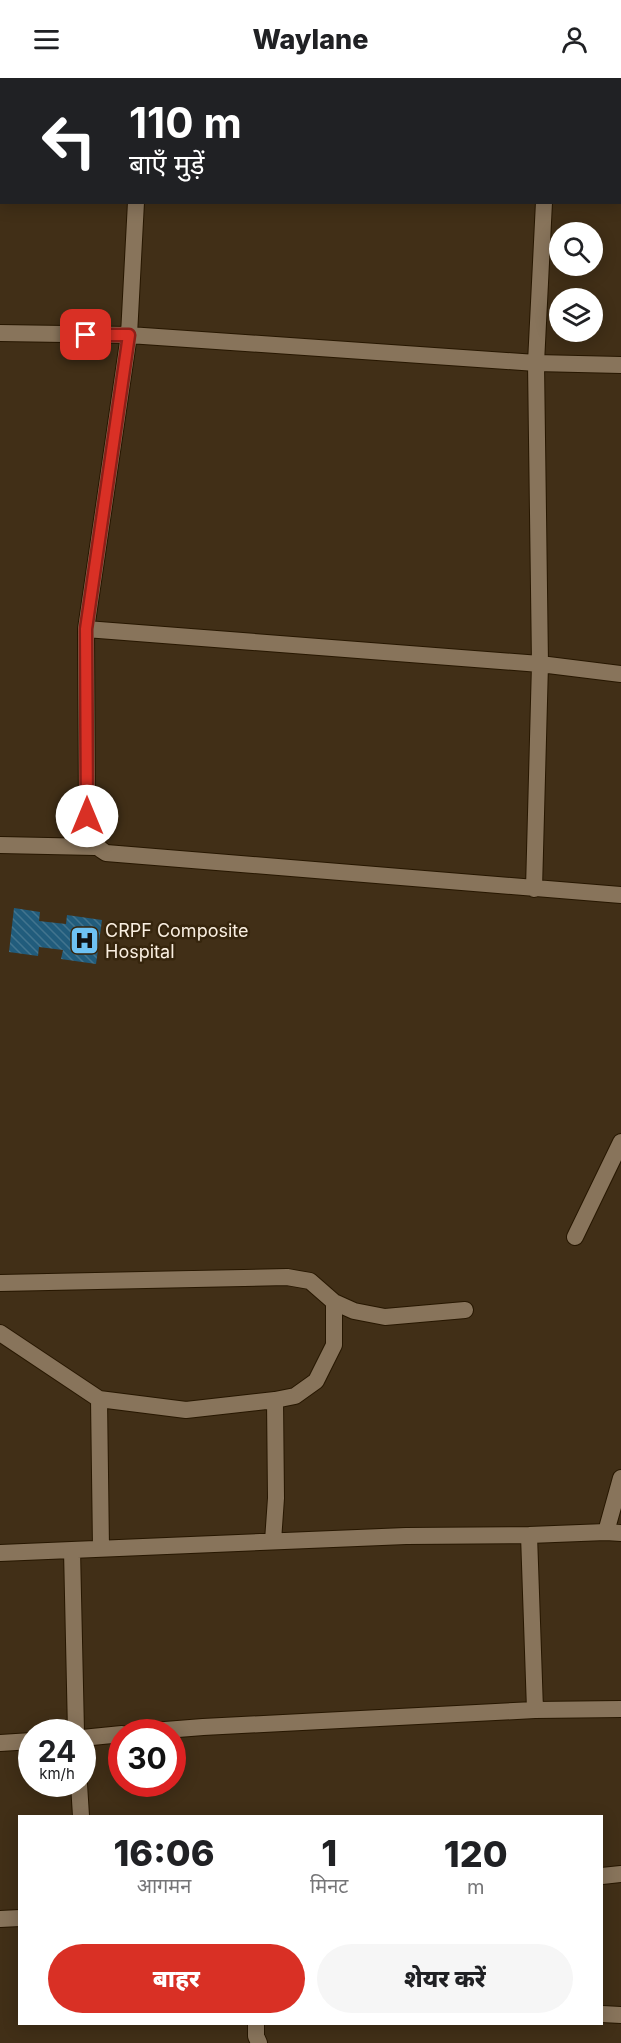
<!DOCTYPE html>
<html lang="hi">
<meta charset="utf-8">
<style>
:root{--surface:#fff;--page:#f6f6f6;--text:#202124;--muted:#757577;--accent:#d93025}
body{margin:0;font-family:Inter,"Noto Sans Devanagari",sans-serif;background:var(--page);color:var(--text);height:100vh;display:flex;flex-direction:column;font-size:22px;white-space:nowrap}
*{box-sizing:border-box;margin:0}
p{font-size:20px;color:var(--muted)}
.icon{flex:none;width:33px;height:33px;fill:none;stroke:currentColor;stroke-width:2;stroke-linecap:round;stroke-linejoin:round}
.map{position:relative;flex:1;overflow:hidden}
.sheet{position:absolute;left:18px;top:1737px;width:585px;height:210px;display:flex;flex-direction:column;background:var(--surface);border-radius:0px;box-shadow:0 3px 15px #0003}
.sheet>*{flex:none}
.guide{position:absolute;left:0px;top:0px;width:621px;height:126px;box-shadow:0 3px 15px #0003;background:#202124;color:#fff;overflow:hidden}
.buttons{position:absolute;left:549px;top:144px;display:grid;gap:12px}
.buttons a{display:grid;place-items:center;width:54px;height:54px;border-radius:50%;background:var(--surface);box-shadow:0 3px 15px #0003;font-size:30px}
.speed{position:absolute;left:18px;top:1641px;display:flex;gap:12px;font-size:30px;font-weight:700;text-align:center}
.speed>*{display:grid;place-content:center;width:78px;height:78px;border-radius:50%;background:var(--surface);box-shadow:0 3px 15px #0003;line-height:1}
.speed small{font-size:15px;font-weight:400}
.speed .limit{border:9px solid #d22;background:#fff;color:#111}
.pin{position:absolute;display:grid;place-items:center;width:51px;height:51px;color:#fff;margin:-26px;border-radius:12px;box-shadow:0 3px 9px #0006}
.me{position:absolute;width:66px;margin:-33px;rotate:0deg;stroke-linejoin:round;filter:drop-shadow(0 0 4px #0008)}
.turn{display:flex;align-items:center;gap:21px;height:126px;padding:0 30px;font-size:27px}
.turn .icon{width:78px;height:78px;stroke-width:2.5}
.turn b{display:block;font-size:42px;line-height:51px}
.eta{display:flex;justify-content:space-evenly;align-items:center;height:102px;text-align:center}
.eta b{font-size:36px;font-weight:800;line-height:42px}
.cta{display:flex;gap:12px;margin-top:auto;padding:12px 30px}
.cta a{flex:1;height:69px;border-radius:36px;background:var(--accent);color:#fff;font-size:24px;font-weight:800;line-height:69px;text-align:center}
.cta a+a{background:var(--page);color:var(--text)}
header{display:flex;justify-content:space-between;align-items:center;height:78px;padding:0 30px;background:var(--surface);font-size:27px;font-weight:800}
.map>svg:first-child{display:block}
</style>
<header><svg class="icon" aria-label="menu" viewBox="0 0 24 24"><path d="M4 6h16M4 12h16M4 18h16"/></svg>Waylane<svg class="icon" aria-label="person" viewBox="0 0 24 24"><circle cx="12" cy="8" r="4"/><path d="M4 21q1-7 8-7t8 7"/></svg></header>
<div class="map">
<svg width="621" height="1965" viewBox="0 0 621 1965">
<defs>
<pattern id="building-back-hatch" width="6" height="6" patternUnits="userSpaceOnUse" patternTransform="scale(1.5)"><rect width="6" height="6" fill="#215c7c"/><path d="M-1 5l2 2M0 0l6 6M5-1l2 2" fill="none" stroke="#42748e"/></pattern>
</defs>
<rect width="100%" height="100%" fill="#412f17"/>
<path fill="url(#building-back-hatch)" d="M14 830 40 834 39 843 66 846 67 837 102 842 96 886 61 881 63 872 39 869 38 878 9 874Z"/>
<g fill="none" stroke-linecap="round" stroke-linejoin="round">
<defs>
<path id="minor" d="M44 0 68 2
M146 2V0
M552 2V0
M620 104H621
M136 124 129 257 86 551 87 738C89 756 91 766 106 775L621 817
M0 255 129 257 536 285 621 287
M86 551 540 586 621 596
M0 767 95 769
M534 811 540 586 536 285 544 124
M575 1159 621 1064
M0 1205 287 1199 310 1203 334 1224 354 1233 385 1239 465 1232
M0 1255 99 1321 186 1332 275 1322 295 1318 316 1303 334 1267V1224
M99 1321 101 1470
M606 1454 621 1400
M529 1457 535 1632
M273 1463 276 1420 275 1322
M72 1472 76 1654
M0 1475 406 1458 529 1457 606 1454 621 1455
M140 1654 203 1649 535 1632 621 1631
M82 1660 122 1656
M0 1665 32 1663
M79 1706 81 1738
M602 1798 621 1796
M0 1841 20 1840
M602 1936 621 1937
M256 1946V1958L259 1965"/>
</defs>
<use href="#minor" stroke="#271701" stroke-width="18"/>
<use href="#minor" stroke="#88745b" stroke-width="16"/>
</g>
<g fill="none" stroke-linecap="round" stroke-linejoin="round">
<defs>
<path id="route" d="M86 257H129L86 551 87 738"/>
</defs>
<use href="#route" stroke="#8d1f18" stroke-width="15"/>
<use href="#route" stroke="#d93025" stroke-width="10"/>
</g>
<defs>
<symbol id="hospital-square" viewBox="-11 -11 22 22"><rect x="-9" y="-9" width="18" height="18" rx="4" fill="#6ec2f3" stroke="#36250d"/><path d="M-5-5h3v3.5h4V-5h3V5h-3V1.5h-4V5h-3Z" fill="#111"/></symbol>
</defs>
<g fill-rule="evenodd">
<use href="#hospital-square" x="68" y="846" width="33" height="33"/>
</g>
<g text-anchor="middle" stroke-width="5" stroke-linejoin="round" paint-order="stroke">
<g font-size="18" fill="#faefe1" stroke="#36250d" text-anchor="start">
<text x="105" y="859">CRPF Composite<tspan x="105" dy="21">Hospital</tspan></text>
</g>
</g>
</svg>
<div class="buttons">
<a><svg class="icon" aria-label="search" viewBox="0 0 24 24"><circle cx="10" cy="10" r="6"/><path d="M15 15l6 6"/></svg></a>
<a><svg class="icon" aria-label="layers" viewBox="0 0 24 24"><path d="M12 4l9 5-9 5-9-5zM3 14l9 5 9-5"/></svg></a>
</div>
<div class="speed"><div>24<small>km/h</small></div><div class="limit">30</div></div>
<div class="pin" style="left:86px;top:257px;background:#d93025"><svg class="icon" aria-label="arrive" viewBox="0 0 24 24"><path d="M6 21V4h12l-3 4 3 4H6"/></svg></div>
<svg class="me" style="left:87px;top:738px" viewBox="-20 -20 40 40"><circle r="19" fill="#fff"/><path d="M0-13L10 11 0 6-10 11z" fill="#d93025"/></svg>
<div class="guide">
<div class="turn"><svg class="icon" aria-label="left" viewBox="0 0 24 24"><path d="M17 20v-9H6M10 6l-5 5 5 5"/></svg><div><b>110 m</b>बाएँ मुड़ें</div></div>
</div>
<section class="sheet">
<div class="eta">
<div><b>16:06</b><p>आगमन</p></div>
<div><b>1</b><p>मिनट</p></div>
<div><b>120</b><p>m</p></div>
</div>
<div class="cta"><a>बाहर</a><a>शेयर करें</a></div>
</section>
</div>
